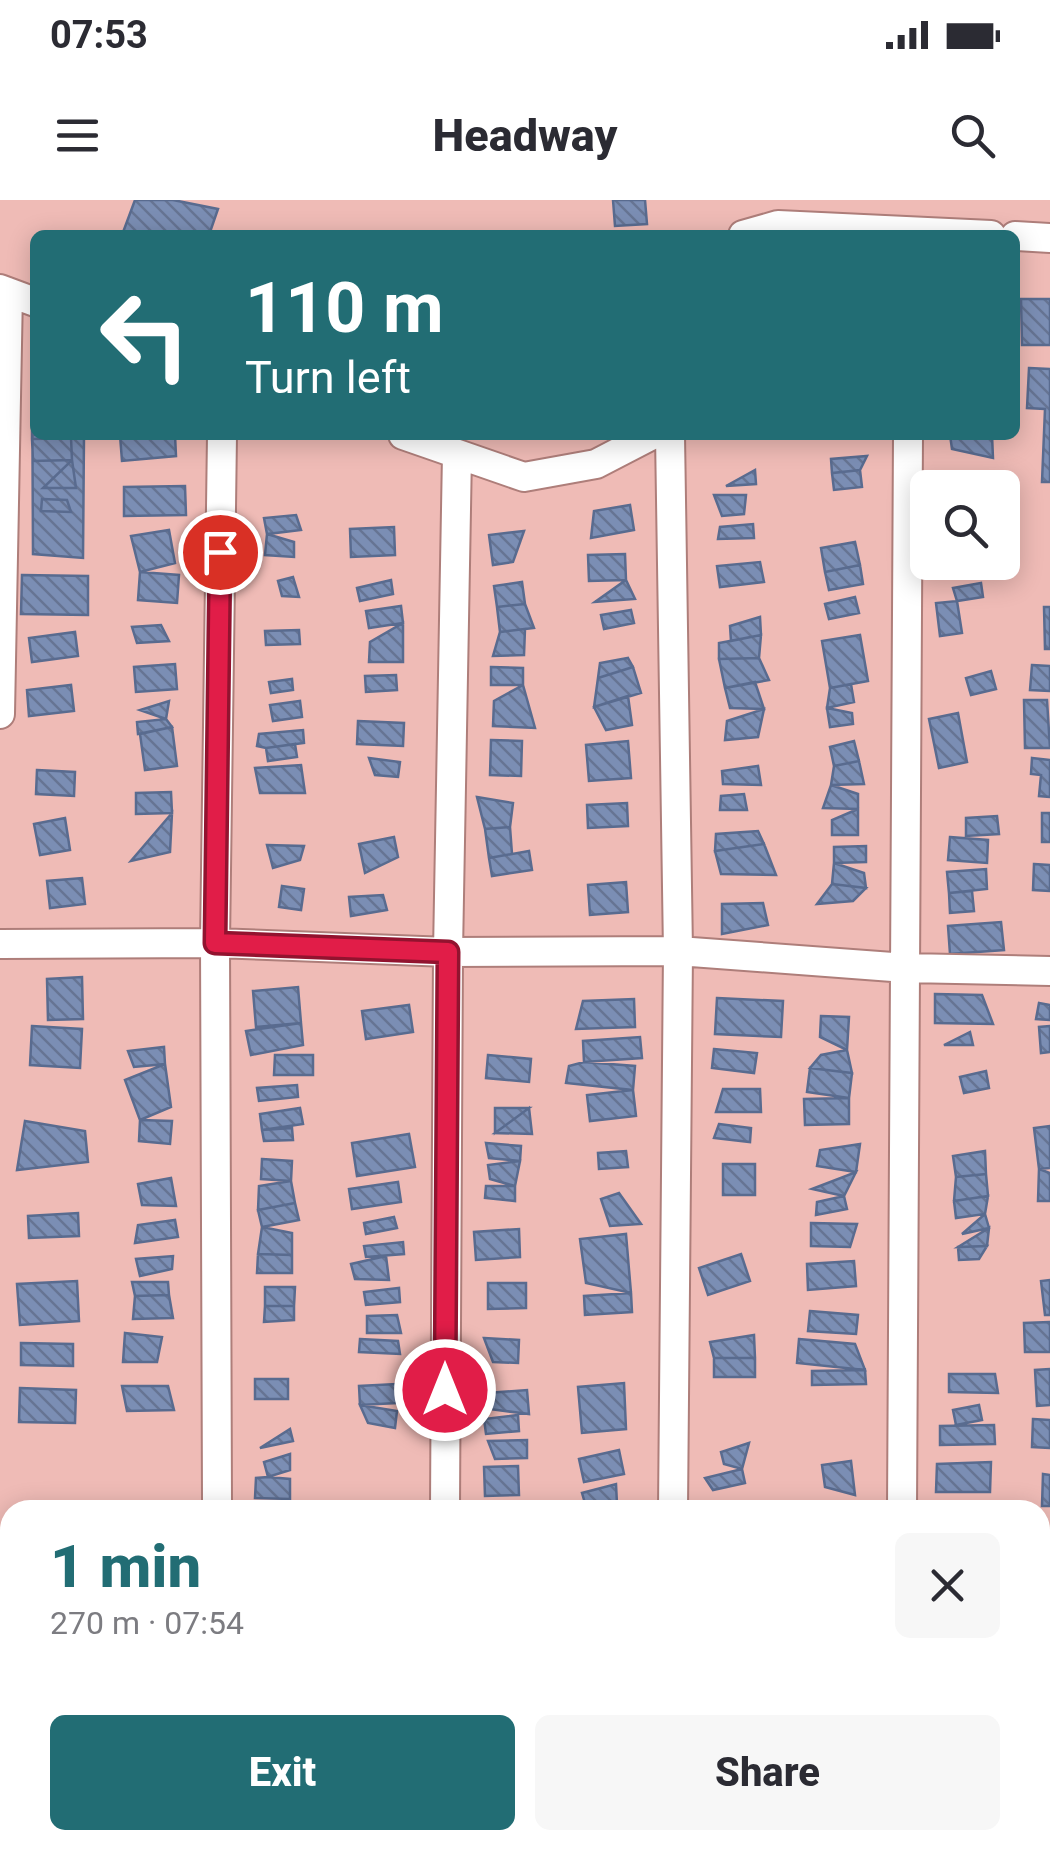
<!DOCTYPE html>
<meta charset="utf-8">
<style>
:root{--surface:#fff;--page:#f7f7f7;--text:#2b2b33;--muted:#7c7c81;--accent:#226d74}
body{margin:0;font-family:Roboto,sans-serif;background:var(--page);color:var(--text);height:100vh;display:flex;flex-direction:column;font-size:38px;white-space:nowrap}
*{box-sizing:border-box;margin:0}
p{font-size:32px;color:var(--muted)}
.icon{flex:none;width:55px;height:55px;fill:none;stroke:currentColor;stroke-width:2;stroke-linecap:round;stroke-linejoin:round}
.map{position:relative;flex:1;overflow:hidden}
.side{position:absolute;left:0px;top:1300px;width:1050px;height:350px;display:flex;flex-direction:column;background:var(--surface);border-radius:30px 30px 0 0;box-shadow:0 5px 25px #0003}
.side>*{flex:none}
.top-card{position:absolute;left:30px;top:30px;width:990px;height:210px;border-radius:15px;box-shadow:0 5px 25px #0003;background:#226d74;color:#fff;overflow:hidden}
.buttons{position:absolute;left:910px;top:270px;display:grid;gap:20px}
.buttons a{display:grid;place-items:center;width:110px;height:110px;border-radius:15px;background:var(--surface);box-shadow:0 5px 25px #0003;font-size:50px}
.pin{position:absolute;display:grid;place-items:center;width:85px;height:85px;color:#fff;margin:-42px;border:5px solid #fff;border-radius:50%;box-shadow:0 2px 10px #0007}
.me{position:absolute;width:110px;margin:-55px;rotate:0deg;stroke-linejoin:round;filter:drop-shadow(0 0 8px #0008)}
.turn{display:flex;align-items:center;gap:35px;height:210px;padding:0 50px;font-size:45px}
.turn .icon{width:130px;height:130px;stroke-width:2.5}
.turn b{display:block;font-size:70px;line-height:85px}
.round{display:grid;place-items:center;flex:none;width:105px;height:105px;border-radius:15px;background:var(--page)}
.overview{display:flex;align-items:center;justify-content:space-between;height:170px;padding:0 50px}
h1{font-size:60px;font-weight:800;line-height:75px;color:var(--accent)}
.action{display:flex;gap:20px;margin-top:auto;padding:20px 50px}
.action a{flex:1;height:115px;border-radius:15px;background:var(--accent);color:#fff;font-size:40px;font-weight:800;line-height:115px;text-align:center}
.action a+a{background:var(--page);color:var(--text)}
.status{display:flex;justify-content:space-between;align-items:center;height:70px;padding:0 50px;background:var(--surface);direction:ltr}
.status svg{height:28px;fill:currentColor}
header{display:flex;justify-content:space-between;align-items:center;height:130px;padding:0 50px;background:var(--surface);font-size:45px;font-weight:800}
.map>svg:first-child{display:block}
</style>
<div class="status"><b>07:53</b><svg viewBox="0 0 49 12"><path d="M0 12V9h3v3zM5 12V6h3v6zM10 12V3h3v9zM15 12V0h3v12zM26 1h20v11H26zM47 4h2v5h-2z"/></svg></div>
<header><svg class="icon" aria-label="menu" viewBox="0 0 24 24"><path d="M4 6h16M4 12h16M4 18h16"/></svg>Headway<svg class="icon" aria-label="search" viewBox="0 0 24 24"><circle cx="10" cy="10" r="6"/><path d="M15 15l6 6"/></svg></header>
<div class="map">
<svg width="1050" height="1650" viewBox="0 0 1050 1650">
<defs>
<pattern id="building-back-hatch" width="6" height="6" patternUnits="userSpaceOnUse" patternTransform="scale(2.5)"><rect width="6" height="6" fill="#7b8eb4"/><path d="M-1 5l2 2M0 0l6 6M5-1l2 2" fill="none" stroke="#667493"/></pattern>
</defs>
<rect width="100%" height="100%" fill="#efbbb6"/>
<g fill="none" stroke-linecap="round" stroke-linejoin="round">
<path stroke="#3fa2ab" stroke-width="48" d="M0 1366 10 1368
M667 1640 674 1650"/>
</g>
<path fill="url(#building-back-hatch)" stroke="#596b8f" stroke-width="2.5" d="M135 0H173L218 9 209 35H122Z
M613 0H645L647 24 615 26Z
M1021 99H1050V145H1022Z
M32 146H35V235H84L83 358 33 354Z
M1029 168 1050 169V282H1042L1045 209 1027 208Z
M32 219H35V235H79L80 238 32 239Z
M120 235H175L176 256 122 261Z
M950 235H992L993 258 952 249Z
M71 238 72 260 33 261 32 239Z
M867 256 860 270 832 273 831 259Z
M72 260 76 288H43Z
M755 270 756 284 726 286Z
M860 270 862 287 834 290 832 273Z
M185 286 186 315 124 316V287Z
M714 295H746L744 314 722 316Z
M42 299 67 300 71 312 41 311Z
M630 305 634 330 591 338 594 311Z
M296 315 301 330 267 334 264 318Z
M753 324 754 338 718 339 720 327Z
M394 327 395 355 351 357 350 329Z
M169 330 175 363 140 372 131 336Z
M524 331 513 362 493 365 489 335Z
M267 334 294 342V357L265 355Z
M855 342 860 365 825 372 821 348Z
M625 354 626 380 589 381 588 355Z
M760 362 764 382 720 387 717 366Z
M951 362H982L983 366 951 370Z
M860 365 863 384 829 390 825 372Z
M140 372 179 375 177 403 138 400Z
M22 375 88 376V415L21 414Z
M293 377 299 397 282 396 278 381Z
M391 380 393 394 360 401 357 388Z
M626 380 635 399 595 402Z
M522 382 525 404 497 407 494 386Z
M981 383 983 397 957 401 953 388Z
M855 397 859 413 829 419 825 404Z
M957 401 962 433 940 436 936 403Z
M525 404 534 428 500 432 497 407Z
M401 406 403 423 369 428 366 411Z
M1044 407H1050V449H1045Z
M631 410 634 423 604 429 601 415Z
M760 417 761 435 731 441 730 426Z
M403 423V462H369L370 442Z
M161 425 169 441 137 443 132 427Z
M525 429 524 455 493 456 500 432Z
M299 430 300 444 266 445 265 431Z
M75 432 78 456 32 462 29 438Z
M761 435 759 458 719 459V443Z
M860 435 868 481 830 488 822 441Z
M628 458 633 467 598 478 600 463Z
M759 458 769 480 725 488 719 459Z
M175 464 177 489 136 492 134 467Z
M1032 465 1050 466V491L1030 490Z
M491 467 523 468V485H491Z
M633 467 641 493 594 507 598 478Z
M991 471 996 489 971 495 966 478Z
M396 475 397 490 366 492 365 476Z
M292 479 293 490 271 493 269 482Z
M755 482 764 509 730 508 725 488Z
M851 484 854 502 827 508 830 488Z
M71 485 74 511 29 516 27 490Z
M523 485 535 528 493 526 494 501Z
M628 496 632 525 606 530 594 507Z
M1024 500H1047L1050 548H1025Z
M169 501 166 519 140 510Z
M300 501 302 517 273 521 270 505Z
M827 508 852 513 853 524 830 527Z
M764 509 758 537 725 540 727 521Z
M958 513 967 562 939 568 929 519Z
M166 519 172 527 138 534 137 522Z
M358 521 404 523 403 546 357 544Z
M172 527 177 566 145 570 140 534Z
M303 530 304 543 266 548 257 546 259 534Z
M491 540 522 541 521 576 490 575Z
M628 541 631 578 589 581 586 545Z
M854 541 859 561 834 566 830 547Z
M295 544 297 557 268 561 266 548Z
M369 558 400 562 398 577 375 575Z
M1032 558 1050 560V597L1039 596 1041 575 1031 574Z
M859 561 864 584 831 585 834 566Z
M301 565 305 593H260L255 568Z
M758 566 761 585 723 584 722 571Z
M37 570 75 572 74 596 36 594Z
M831 585 858 594V609L823 608Z
M171 592 172 613 136 614V593Z
M744 594 747 610H720L721 596Z
M477 597 513 603 510 627 485 629Z
M627 603 628 626 588 628 587 605Z
M858 609V635H832V620Z
M172 613 170 652 131 661Z
M1042 613H1050V642H1042Z
M997 616 999 634 966 636V618Z
M65 618 70 650 40 655 34 624Z
M510 627 512 654 489 658 485 629Z
M758 631 764 644 715 651 716 634Z
M394 637 398 657 365 673 359 644Z
M950 637 988 640 987 663 948 660Z
M764 644 776 675 721 674 715 651Z
M267 645 304 646 300 660 273 668Z
M866 646V662L834 663V647Z
M529 651 532 670 492 676 489 658Z
M834 663 864 673 866 688 832 684Z
M1034 664 1050 665V691L1033 690Z
M986 669 987 689 949 693 947 672Z
M82 678 85 704 50 708 47 681Z
M626 682 628 712 590 715 588 685Z
M832 684 866 688 853 701 817 704Z
M282 686 304 689 301 710 279 707Z
M972 691 974 711 950 713 949 693Z
M383 695 387 710 351 716 349 697Z
M763 703 768 725 722 734V704Z
M1001 722 1004 750 950 754 948 726Z
M82 777 83 819 48 820 47 779Z
M298 787 301 823 256 827 253 791Z
M935 794 982 795 993 824 935 823Z
M717 798 783 801 781 837 715 834Z
M634 799 635 827 576 829 583 801Z
M1039 803 1050 805V820L1036 819Z
M409 805 413 832 366 839 362 811Z
M821 816 849 817 847 850 820 837Z
M301 823 303 845 251 855 246 831Z
M32 826 82 829 80 868 30 865Z
M1050 826V852L1041 853 1039 827Z
M970 832 973 845H944Z
M640 837 642 858 584 862 583 841Z
M164 847 165 864 134 867 128 851Z
M714 849 757 853 754 873 712 868Z
M847 850 852 873 810 868 821 855Z
M275 855H313V875H274Z
M488 855 531 859 529 882 486 878Z
M584 862 635 866 633 890 566 883 569 866Z
M165 864 171 907 140 920 125 880Z
M810 868 852 873 849 898 807 892Z
M986 871 989 888 964 893 960 877Z
M297 885 298 897 259 901 257 888Z
M723 889H760L761 912H716Z
M633 890 636 916 590 921 587 895Z
M849 898V924L805 925 804 899Z
M300 908 303 924 262 930 260 914Z
M495 908H529L495 933Z
M529 908 532 934 495 933Z
M140 920 172 921 170 944 139 941Z
M25 921 85 931 88 962 17 970Z
M719 924 751 928 750 942 714 938Z
M1050 926V968L1039 969 1034 928Z
M292 928 293 940 264 941 262 930Z
M409 934 415 967 357 976 352 943Z
M486 943 521 946 520 961 489 958Z
M860 944 856 972 817 966 820 950Z
M626 951 628 967 599 969 598 953Z
M985 951 986 974 956 977 953 956Z
M262 959 292 961 291 981 261 979Z
M520 961 515 986 490 979 488 965Z
M723 964H755V995H723Z
M1039 969 1050 973V1001H1038Z
M856 972 844 996 812 989Z
M986 974 988 996 954 1001 956 977Z
M171 978 176 1006 142 1005 138 984Z
M291 981 295 1003 258 1010 259 986Z
M398 982 401 1002 352 1009 349 989Z
M486 986H515V1001L485 998Z
M619 993 641 1024 610 1026 601 999Z
M844 996 847 1009 816 1015 817 1002Z
M988 996 985 1014 956 1018 954 1001Z
M295 1003 299 1020 262 1027 258 1010Z
M78 1013 79 1036 29 1038 28 1016Z
M985 1014 989 1028 962 1034Z
M394 1017 397 1028 366 1034 364 1023Z
M175 1020 178 1037 135 1043 138 1025Z
M811 1023 857 1024 850 1047 811 1046Z
M262 1027 292 1033V1055L258 1054Z
M989 1028 987 1046 958 1047Z
M519 1029 520 1057 476 1060 474 1032Z
M626 1034 631 1093 586 1083 580 1039Z
M403 1042 404 1054 366 1057 364 1046Z
M987 1046 979 1059 959 1060 958 1047Z
M258 1054 292 1055V1073H257Z
M741 1054 750 1081 708 1095 699 1068Z
M173 1056 172 1069 140 1076 136 1059Z
M386 1056 389 1080 355 1079 351 1064Z
M854 1061 856 1086 808 1090 807 1064Z
M1050 1080V1115H1045L1041 1081Z
M77 1081 79 1121 20 1125 17 1084Z
M132 1082H168L169 1095 135 1096Z
M488 1083H526V1108L488 1109Z
M265 1087H295L294 1106H265Z
M399 1088 400 1102 366 1105 364 1092Z
M631 1093 632 1112 585 1115 584 1096Z
M169 1095 173 1118 133 1119 135 1096Z
M265 1106H294V1120L264 1122Z
M810 1111 858 1115 856 1134 808 1131Z
M397 1115 401 1133H367V1116Z
M1050 1122V1152H1025L1024 1123Z
M125 1133 162 1137 157 1162H123Z
M754 1135 755 1158H714L710 1142Z
M484 1138 519 1140 518 1163 493 1162Z
M360 1139 398 1141 400 1154 359 1152Z
M799 1139 855 1144 865 1170 797 1163Z
M21 1143 73 1144V1166L21 1165Z
M714 1158H755V1177H714Z
M1050 1169V1205L1037 1206 1035 1170Z
M865 1170 866 1184 812 1185V1171Z
M949 1174H995L998 1193 949 1192Z
M255 1179H288V1199H255Z
M624 1183 626 1229 582 1233 578 1187Z
M396 1184 397 1203 360 1205 359 1186Z
M122 1186H168L174 1210 127 1211Z
M20 1188 76 1190 75 1223 19 1222Z
M527 1190 529 1214 489 1209 487 1193Z
M360 1205 397 1211 395 1228 368 1223Z
M979 1205 982 1220 956 1225 953 1210Z
M518 1215 519 1231 486 1234 484 1219Z
M1033 1219 1050 1220V1248L1032 1247Z
M994 1225 995 1244 940 1245V1226Z
M290 1229 293 1241 260 1248Z
M527 1240V1258L495 1259 488 1241Z
M749 1243 742 1269 724 1264 721 1252Z
M619 1250 624 1274 584 1282 579 1259Z
M290 1254V1270L268 1277 264 1262Z
M851 1261 855 1295 825 1287 822 1265Z
M991 1262 990 1292H936L937 1264Z
M518 1266 519 1295 485 1296 484 1267Z
M742 1269 745 1283 713 1290 705 1278Z
M1043 1274 1050 1275V1306H1042Z
M268 1277 290 1279V1299L255 1298 256 1278Z
M616 1284 617 1304 587 1310 582 1293Z
M1050 1347V1371H1040V1349Z
M1040 1371H1050V1400H1040Z
M1050 1523V1548L1042 1550 1040 1525Z
M1050 1594V1610H1040V1595Z
M1040 1633 1050 1634V1650H1040Z
M810 1640H861L862 1646 852 1650H812Z"/>
<g fill="none" stroke-linecap="round" stroke-linejoin="round">
<defs>
<path id="minor" d="M743 35 778 25 991 35
M1015 36 1050 38
M0 89 35 102
M403 235 524 277 596 264 652 235
M670 235 678 751 673 1310
M0 514 8 92
M0 744 215 743 448 752 678 751 906 768 1050 771
M217 1300 215 743 222 235
M445 1310 448 752 457 254
M902 1310 908 235
M900 1650V1640"/>
</defs>
<use href="#minor" stroke="#ae7e7a" stroke-width="32"/>
<use href="#minor" stroke="#fff" stroke-width="28"/>
</g>
<g fill="none" stroke-linecap="round" stroke-linejoin="round">
<defs>
<path id="route" d="M220 352 215 743 448 752 445 1190"/>
</defs>
<use href="#route" stroke="#92132f" stroke-width="25"/>
<use href="#route" stroke="#e11d48" stroke-width="18"/>
</g>
</svg>
<div class="buttons">
<a><svg class="icon" aria-label="search" viewBox="0 0 24 24"><circle cx="10" cy="10" r="6"/><path d="M15 15l6 6"/></svg></a>
</div>
<div class="pin" style="left:220px;top:352px;background:#d93025"><svg class="icon" aria-label="arrive" viewBox="0 0 24 24"><path d="M6 21V4h12l-3 4 3 4H6"/></svg></div>
<svg class="me" style="left:445px;top:1190px" viewBox="-20 -20 40 40"><circle r="17" fill="#e11d48" stroke="#fff" stroke-width="3"/><path d="M0-11L8 9 0 5-8 9z" fill="#fff"/></svg>
<div class="top-card">
<div class="turn"><svg class="icon" aria-label="left" viewBox="0 0 24 24"><path d="M17 20v-9H6M10 6l-5 5 5 5"/></svg><div><b>110 m</b>Turn left</div></div>
</div>
<section class="side">
<div class="overview"><div><h1>1 min</h1><p>270 m · 07:54</p></div><a class="round"><svg class="icon" aria-label="close" viewBox="0 0 24 24"><path d="M6 6l12 12M18 6L6 18"/></svg></a></div>
<div class="action"><a>Exit</a><a>Share</a></div>
</section>
</div>
